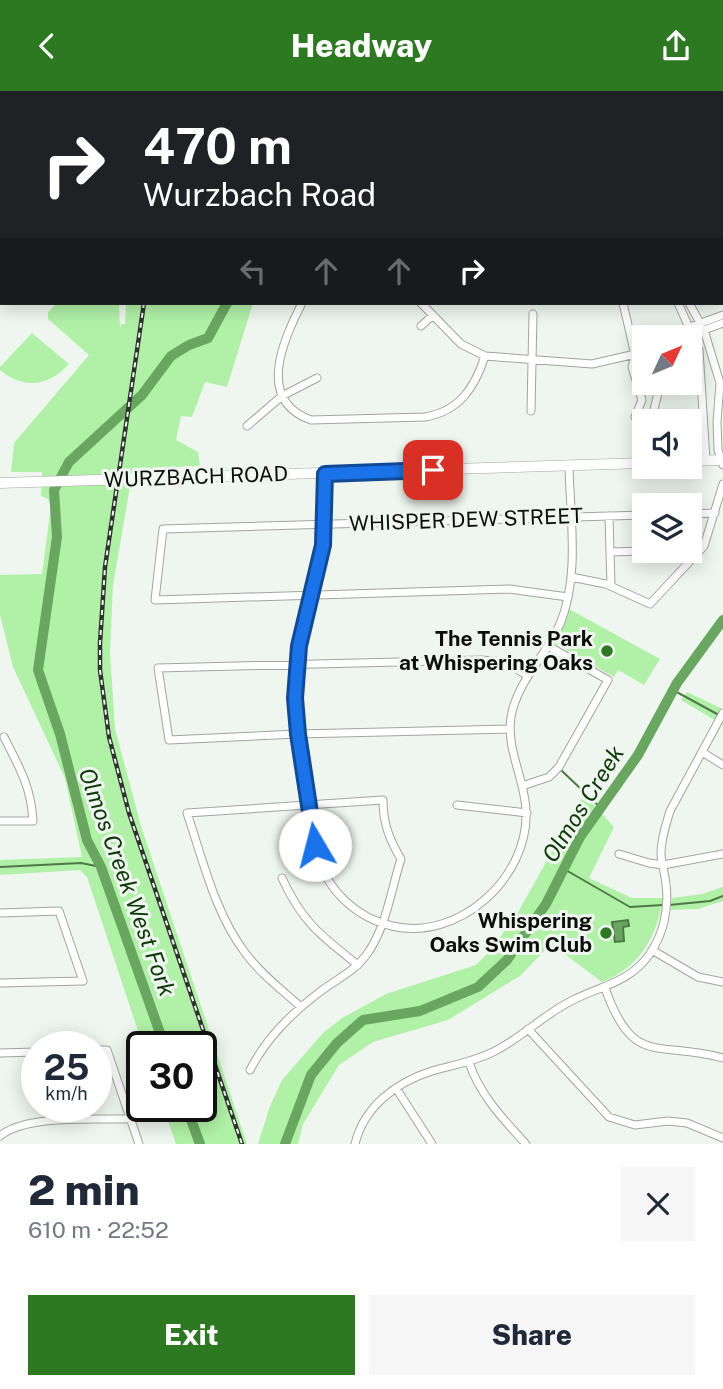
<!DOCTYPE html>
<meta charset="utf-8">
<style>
:root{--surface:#fff;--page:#f6f6f7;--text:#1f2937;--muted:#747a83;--accent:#2c7921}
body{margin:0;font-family:"Public Sans",sans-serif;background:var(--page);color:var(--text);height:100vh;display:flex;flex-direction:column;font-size:26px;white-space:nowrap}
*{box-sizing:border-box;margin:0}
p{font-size:23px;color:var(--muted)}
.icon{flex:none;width:38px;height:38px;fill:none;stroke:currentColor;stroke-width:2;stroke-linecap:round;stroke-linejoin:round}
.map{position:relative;height:1053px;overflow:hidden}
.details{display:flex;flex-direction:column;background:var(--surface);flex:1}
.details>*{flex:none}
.guide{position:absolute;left:0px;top:0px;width:724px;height:214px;box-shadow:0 4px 18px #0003;background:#202124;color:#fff;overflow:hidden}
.needle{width:46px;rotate:46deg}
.tools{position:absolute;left:632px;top:234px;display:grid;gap:14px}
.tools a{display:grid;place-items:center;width:70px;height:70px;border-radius:0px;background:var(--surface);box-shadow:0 4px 18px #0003;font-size:35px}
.speed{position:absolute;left:21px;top:940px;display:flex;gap:14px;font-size:35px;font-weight:700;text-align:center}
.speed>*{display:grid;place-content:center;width:91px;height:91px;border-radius:50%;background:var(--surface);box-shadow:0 4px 18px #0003;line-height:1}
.speed small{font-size:18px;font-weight:400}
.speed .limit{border:4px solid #111;border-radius:10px;background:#fff;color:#111}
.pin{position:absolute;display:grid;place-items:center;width:60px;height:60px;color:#fff;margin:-30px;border-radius:14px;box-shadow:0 4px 10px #0006}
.me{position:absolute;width:77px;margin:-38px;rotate:352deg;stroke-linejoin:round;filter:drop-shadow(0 0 5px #0008)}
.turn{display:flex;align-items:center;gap:24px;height:147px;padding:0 28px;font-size:32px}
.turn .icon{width:91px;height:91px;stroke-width:2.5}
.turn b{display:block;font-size:49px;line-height:60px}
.lanes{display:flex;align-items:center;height:66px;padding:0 28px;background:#0003;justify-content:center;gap:35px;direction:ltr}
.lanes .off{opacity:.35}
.round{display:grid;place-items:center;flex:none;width:74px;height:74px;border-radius:0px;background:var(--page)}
.head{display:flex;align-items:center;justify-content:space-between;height:119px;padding:0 28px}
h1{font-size:42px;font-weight:800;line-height:52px}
.action{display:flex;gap:14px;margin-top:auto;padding:14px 28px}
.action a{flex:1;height:80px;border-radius:0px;background:var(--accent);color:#fff;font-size:28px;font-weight:800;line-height:80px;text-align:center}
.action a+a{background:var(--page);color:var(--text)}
header{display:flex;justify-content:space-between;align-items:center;height:91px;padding:0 28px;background:var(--accent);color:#fff;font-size:32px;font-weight:800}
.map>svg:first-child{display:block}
</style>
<header><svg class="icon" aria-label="back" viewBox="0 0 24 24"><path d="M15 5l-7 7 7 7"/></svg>Headway<svg class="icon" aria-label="share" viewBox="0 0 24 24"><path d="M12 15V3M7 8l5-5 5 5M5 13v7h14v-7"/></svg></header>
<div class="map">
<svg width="723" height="1053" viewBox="0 0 723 1053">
<rect width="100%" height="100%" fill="#eff6ef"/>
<path fill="#b1f1a7" d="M91 0H386L100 2Z
M57 212H119L120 238 121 233H125L126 212H253L227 296 205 291 192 326 181 325 176 349 198 361 200 375 156 377 130 396 113 494 110 561 115 638 141 735 247 1053H176L163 1015H201V956L143 955 87 786 80 779 0 784V769L82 766 65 687 13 576 0 524V484L42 483 51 415 48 408 41 405 42 381H11L14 352 89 264 48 228V221Z
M32 242 69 273C49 295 24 299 0 279V276Z
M569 518 660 568 644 594 618 579 614 586 554 552Z
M687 601 723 618V634L681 609Z
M584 703 614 736 589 787 632 807H663C657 846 640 876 602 891L551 853 520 885 448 929 373 951 339 974 303 1033 298 1053H258L270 1015 282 989 323 942 342 927 386 903 476 874 489 861 516 825Z
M723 796V810L698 818 671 819 672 807 702 803Z"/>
<path fill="#69a760" stroke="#4d7947" stroke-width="2" d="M628 829 629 835 623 836 624 850 615 851 612 831Z"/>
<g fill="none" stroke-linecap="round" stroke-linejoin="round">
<path stroke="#4d7947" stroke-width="2" d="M673 599 717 623
M562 680 601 717
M0 776 81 772 101 776
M564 778 630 816 663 814
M669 814 710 810 723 805"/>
<path stroke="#69a760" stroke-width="10" d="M98 0 107 2
M165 956 101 776 87 749 60 643 38 579 57 446 54 399 69 371 142 304 171 265 189 254 208 247 227 212
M186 1015 200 1053
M285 1053 311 984 337 952 363 929 420 920 478 896 507 869 546 813 580 746 638 664 677 592 723 529"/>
<defs>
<path id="minor" d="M497 0 498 2
M554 0 555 2
M567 0 568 2
M638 0 640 2
M472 2 477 0
M674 2 678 0
M0 33H2
M0 92H2
M0 150H2
M302 212C284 248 255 309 311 329L425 326C460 320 475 296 485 265
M421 212 461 253 485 265 592 273 644 261
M623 212 635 264 644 277
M678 212 699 259 706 369
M689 212 704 239 720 292 717 331 718 359 723 374
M421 235 432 225
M701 240 723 232
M675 247 684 243 690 236 723 224
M635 264 632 276 642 309 635 326 644 332
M531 320 533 223
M651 331 658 302 654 292
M247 335 282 305 317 287
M325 383C325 413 327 443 319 473 312 500 302 527 299 555 292 611 301 659 309 713 312 731 313 749 318 766 328 800 357 827 392 835 458 851 529 787 526 720 525 688 506 659 511 626 517 590 546 565 560 533 580 485 570 426 569 375
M690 423 715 422
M609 425 611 495
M610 461 644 460
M571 486 606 493 650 513 704 455 723 393
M568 506 509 498 155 509 163 438 644 424
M510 638 298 643 169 649 158 577 481 569 505 571 528 585
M702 661 723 674
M522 695 549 686 559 676 608 589 548 555
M457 714 527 722
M0 730H33C31 695 19 676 4 646
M619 763 649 772 663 774 723 763
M282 787C302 831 321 845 358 874
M0 822 59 820 83 890 0 892
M652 859 698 886 723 891
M605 897C633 977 657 949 723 967
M528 938 609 1026 635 1034 668 1030 687 1032 723 1047
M96 959H107L139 1053
M0 962 37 961
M469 971C479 1003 503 1028 526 1053
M250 979C267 946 292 922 321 900 337 888 355 880 367 863 386 837 391 799 401 768 389 748 383 732 383 709L187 722C203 769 215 823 246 863 262 884 282 899 301 916
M396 997 432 1053
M0 1045C27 1023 95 1029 131 1028
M355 1053C364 1015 397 991 432 980 453 974 473 971 493 961 522 947 544 923 573 909 601 895 630 891 649 864 664 843 669 817 666 793 665 782 661 772 661 762 661 747 666 734 670 720L723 622"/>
<path id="major" d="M690 370 723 369
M0 392 644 372"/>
</defs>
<use href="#minor" stroke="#a0a69f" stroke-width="9"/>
<use href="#major" stroke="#a0a69f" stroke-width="11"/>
<use href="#minor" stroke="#fff" stroke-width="7"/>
<use href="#major" stroke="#fff" stroke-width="10"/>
<defs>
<path id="rail" d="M129 0 130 2
M144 212 105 476 100 552V579L109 646 129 722 242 1053"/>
</defs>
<use href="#rail" stroke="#2f322f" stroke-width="4.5"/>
<use href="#rail" stroke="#eff6ef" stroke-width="2" stroke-dasharray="5" stroke-linecap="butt"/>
</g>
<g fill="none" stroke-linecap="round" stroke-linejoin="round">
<defs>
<path id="route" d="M315 754 298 643 295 607 299 555 323 454 325 383 433 379"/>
</defs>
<use href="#route" stroke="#114b97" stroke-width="18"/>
<use href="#route" stroke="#1a73e8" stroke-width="12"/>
</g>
<g fill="#2c7921" stroke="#eff6ef" stroke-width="2.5">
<circle cx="607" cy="560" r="7"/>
<circle cx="606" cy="842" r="7"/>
</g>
<g text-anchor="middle" stroke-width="6" stroke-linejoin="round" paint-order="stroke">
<g font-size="21" fill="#0c0e0c" stroke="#eff6ef">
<text transform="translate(196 386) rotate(-2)" y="7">WURZBACH ROAD</text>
<text transform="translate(466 429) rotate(-2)" y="7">WHISPER DEW STREET</text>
</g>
<g font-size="21" font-weight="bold" fill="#0c0e0c" stroke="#eff6ef" text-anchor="end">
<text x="593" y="555">The Tennis Park<tspan x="593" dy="24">at Whispering Oaks</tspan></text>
<text x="592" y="837">Whispering<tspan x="592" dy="24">Oaks Swim Club</tspan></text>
</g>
<g font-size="23" font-style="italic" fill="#0e3908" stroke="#eff6ef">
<text transform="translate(583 713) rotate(-58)" y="8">Olmos Creek</text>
<text transform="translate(127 791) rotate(70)" y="8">Olmos Creek West Fork</text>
</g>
</g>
</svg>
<div class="tools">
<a><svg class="needle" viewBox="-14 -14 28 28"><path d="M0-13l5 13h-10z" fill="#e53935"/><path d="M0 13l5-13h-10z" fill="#747a83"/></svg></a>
<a><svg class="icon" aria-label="sound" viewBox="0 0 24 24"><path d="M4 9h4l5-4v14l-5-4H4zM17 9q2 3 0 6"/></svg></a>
<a><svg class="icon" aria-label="layers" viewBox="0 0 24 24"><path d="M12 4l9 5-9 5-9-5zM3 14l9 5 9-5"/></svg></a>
</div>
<div class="speed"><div>25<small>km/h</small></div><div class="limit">30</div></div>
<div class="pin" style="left:433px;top:379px;background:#d93025"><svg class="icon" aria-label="arrive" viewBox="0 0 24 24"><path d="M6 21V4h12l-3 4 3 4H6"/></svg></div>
<svg class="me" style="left:315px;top:754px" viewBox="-20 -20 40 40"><circle r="19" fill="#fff"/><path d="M0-13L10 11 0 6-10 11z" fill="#1a73e8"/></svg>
<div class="guide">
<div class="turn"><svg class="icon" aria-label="right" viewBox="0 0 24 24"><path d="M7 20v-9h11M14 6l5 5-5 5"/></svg><div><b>470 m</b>Wurzbach Road</div></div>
<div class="lanes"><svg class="icon off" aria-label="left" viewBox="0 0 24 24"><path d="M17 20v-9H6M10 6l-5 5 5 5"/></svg><svg class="icon off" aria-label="ahead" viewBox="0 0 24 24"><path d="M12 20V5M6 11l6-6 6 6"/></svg><svg class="icon off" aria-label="ahead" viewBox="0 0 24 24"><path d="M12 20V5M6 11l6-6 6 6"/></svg><svg class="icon" aria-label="right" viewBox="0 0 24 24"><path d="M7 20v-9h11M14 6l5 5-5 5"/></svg></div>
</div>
</div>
<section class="details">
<div class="head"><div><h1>2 min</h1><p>610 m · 22:52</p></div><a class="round"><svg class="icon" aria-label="close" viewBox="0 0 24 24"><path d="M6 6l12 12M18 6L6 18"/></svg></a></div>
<div class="action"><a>Exit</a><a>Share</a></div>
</section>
